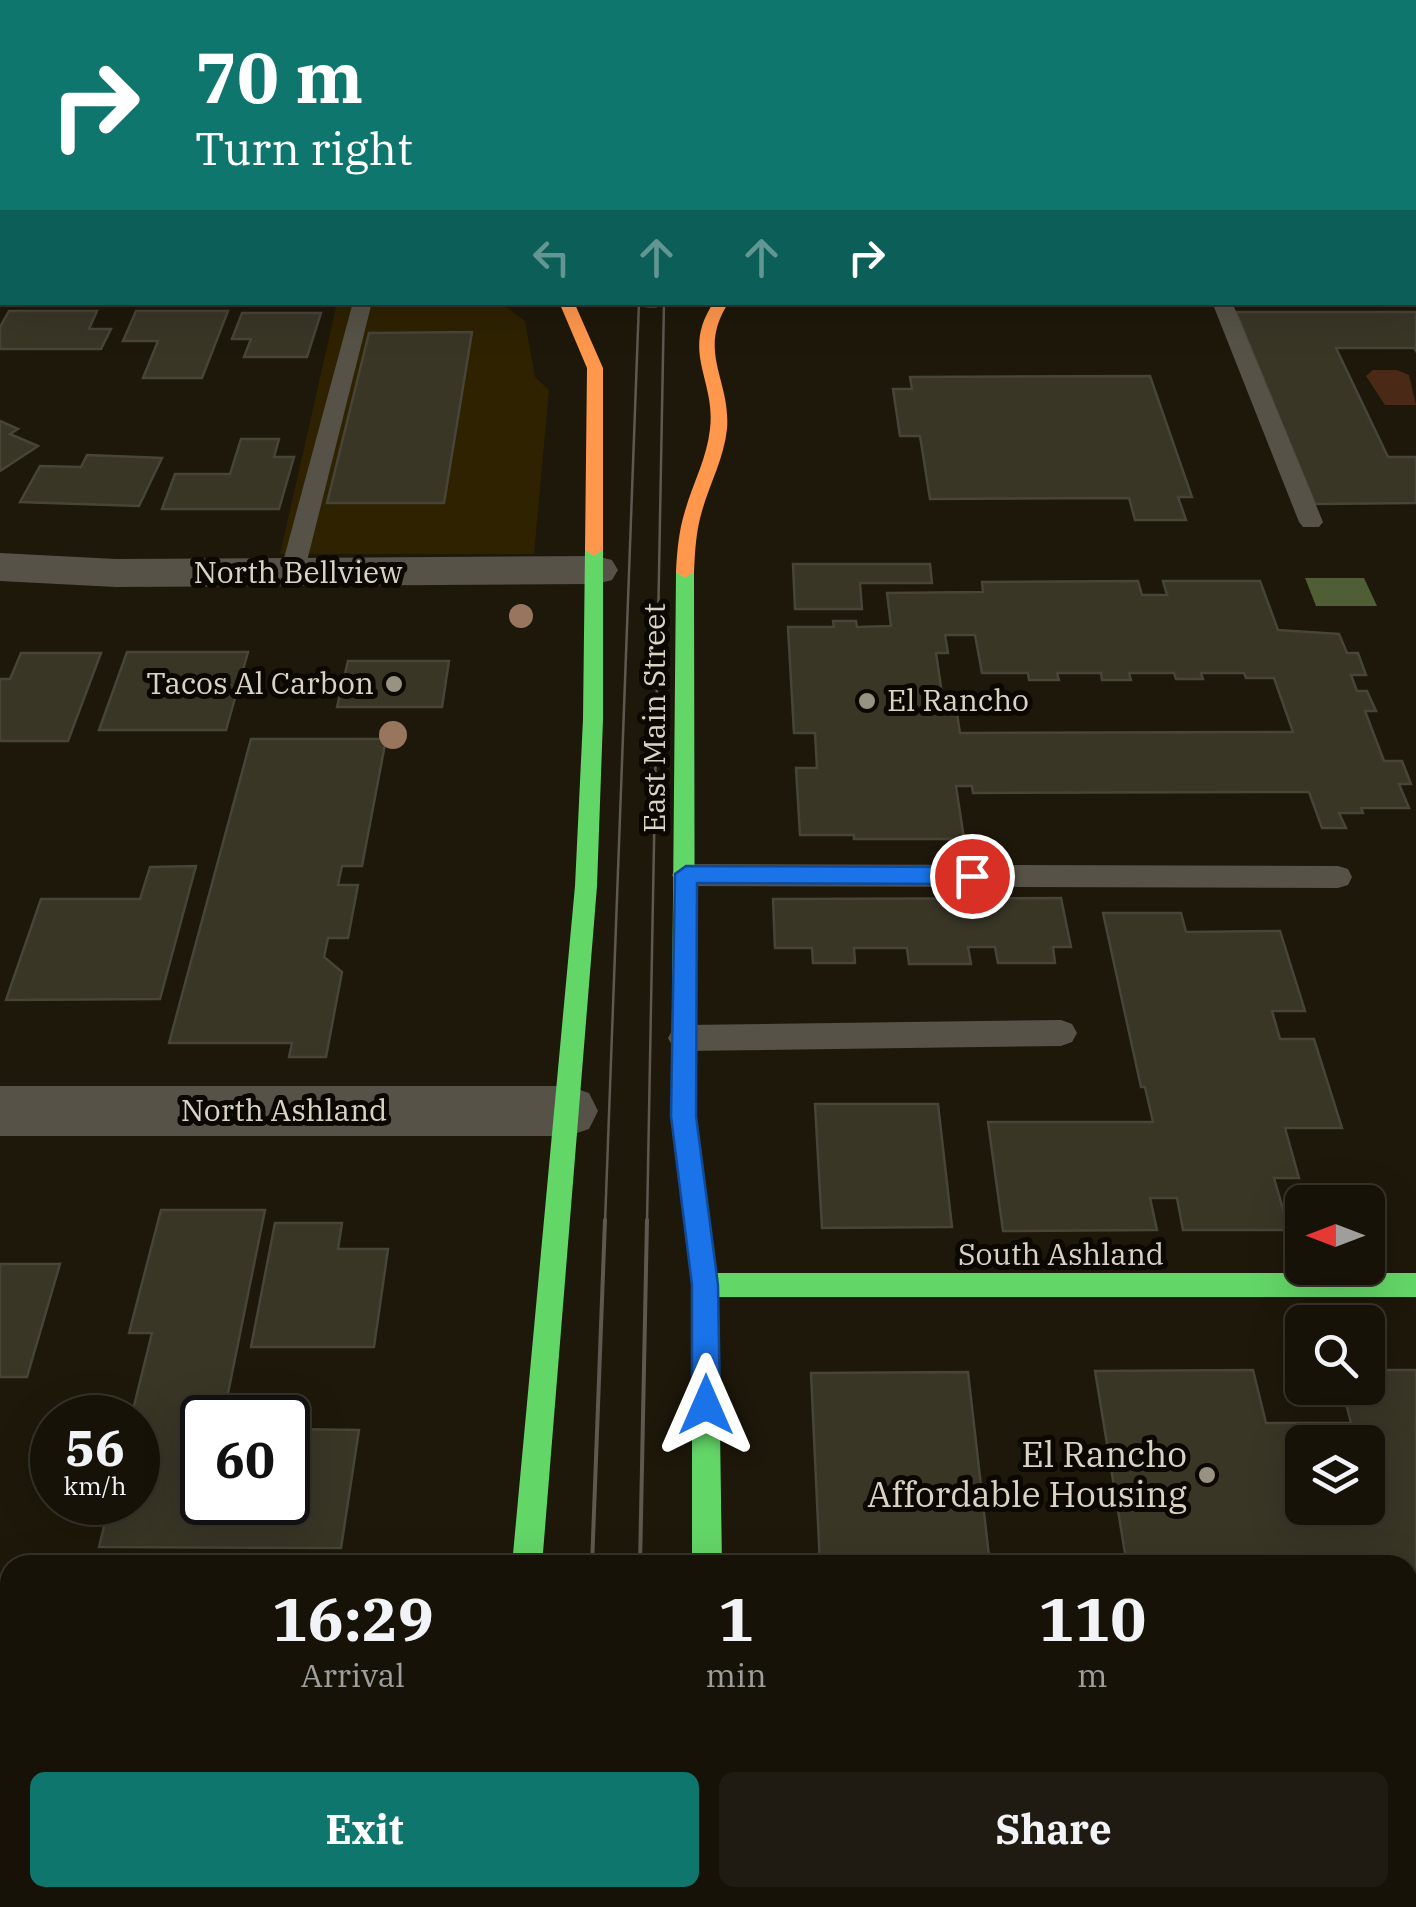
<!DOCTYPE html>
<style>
:root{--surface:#161208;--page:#1f1b12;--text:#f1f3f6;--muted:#9e9e9c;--line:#353229;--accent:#0f766e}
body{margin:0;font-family:"IBM Plex Serif",serif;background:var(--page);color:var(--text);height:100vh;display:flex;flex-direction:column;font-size:38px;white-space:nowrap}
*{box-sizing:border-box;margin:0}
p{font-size:32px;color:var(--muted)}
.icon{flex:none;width:55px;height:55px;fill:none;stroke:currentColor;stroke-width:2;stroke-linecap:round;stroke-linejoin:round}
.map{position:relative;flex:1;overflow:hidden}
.drawer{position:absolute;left:0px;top:1555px;width:1418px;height:352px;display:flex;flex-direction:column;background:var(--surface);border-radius:30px 30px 0 0;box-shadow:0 10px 40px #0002,0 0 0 2px var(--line)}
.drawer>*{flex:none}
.top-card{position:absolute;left:0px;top:0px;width:1418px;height:305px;box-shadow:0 10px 40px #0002,0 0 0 2px var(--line);background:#0f766e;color:#fff;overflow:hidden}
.needle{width:65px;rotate:270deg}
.controls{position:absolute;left:1285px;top:1185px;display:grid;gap:20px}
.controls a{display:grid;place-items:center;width:100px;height:100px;border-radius:15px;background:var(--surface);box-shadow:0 10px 40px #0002,0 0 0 2px var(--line);font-size:50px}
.speed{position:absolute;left:30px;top:1395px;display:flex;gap:20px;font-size:50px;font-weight:700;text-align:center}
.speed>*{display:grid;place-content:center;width:130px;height:130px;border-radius:50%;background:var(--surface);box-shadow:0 10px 40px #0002,0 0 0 2px var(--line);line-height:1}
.speed small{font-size:25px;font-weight:400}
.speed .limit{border:5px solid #111;border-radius:15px;background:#fff;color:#111}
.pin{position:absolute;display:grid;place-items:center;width:85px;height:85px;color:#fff;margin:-42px;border:5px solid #fff;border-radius:50%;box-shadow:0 2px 10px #0007}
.me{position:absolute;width:110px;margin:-55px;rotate:0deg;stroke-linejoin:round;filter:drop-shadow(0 0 8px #0008)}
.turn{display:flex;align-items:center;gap:35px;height:210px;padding:0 30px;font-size:45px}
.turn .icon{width:130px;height:130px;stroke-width:2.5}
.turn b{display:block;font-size:70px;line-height:85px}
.lanes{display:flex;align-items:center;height:95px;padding:0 30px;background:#0003;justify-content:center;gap:50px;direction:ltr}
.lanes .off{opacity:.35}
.eta{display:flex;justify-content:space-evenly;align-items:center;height:170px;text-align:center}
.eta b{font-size:60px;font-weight:700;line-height:70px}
.primary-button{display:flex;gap:20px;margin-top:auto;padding:20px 30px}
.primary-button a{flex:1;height:115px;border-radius:15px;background:var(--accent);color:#fff;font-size:40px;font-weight:700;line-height:115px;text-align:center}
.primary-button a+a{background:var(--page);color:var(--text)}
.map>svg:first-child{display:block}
</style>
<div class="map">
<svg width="1416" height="1907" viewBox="0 0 1416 1907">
<rect width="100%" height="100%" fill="#1e180a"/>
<path fill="#2e2201" d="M337 303H501L525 321 535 377 549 390 534 554H280Z"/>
<path fill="#4a2a16" d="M1373 370H1397L1409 375 1416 405H1385L1366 376Z"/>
<path fill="#4f5e35" d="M1305 578H1364L1377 606H1316Z"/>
<path fill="#393626" stroke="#474438" stroke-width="2.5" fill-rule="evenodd" d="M9 311H97L89 329H111L101 349H0V327Z
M136 311H228L202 378H143L158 341H123Z
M1236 312H1416V351L1414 348H1336L1388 457H1416V503L1315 504Z
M242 313H321L307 357H244L251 339H232Z
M472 332 444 503H327L369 333Z
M1150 376 1192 497H1178L1186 520H1135L1129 498 930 499 920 436H900L893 389H912L910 377Z
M0 421 18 429 10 434 38 446 0 471Z
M241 439H279L274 457H294L279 509H162L175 474H230Z
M87 455 162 458 139 506 20 502 40 466 81 467Z
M793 564H930L932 583H860L862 609H795Z
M1138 581 1142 595H1167L1163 581H1260L1278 630 1339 634 1347 653H1358L1366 675H1351L1357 691H1367L1376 711H1365L1384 761H1402L1411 784H1399L1409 808H1361L1363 813H1339L1346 828H1322L1309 792 973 793 972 786H956L964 839H854V835H800L796 768H817L815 733H794L788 627H834L833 621H856L857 627 891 626 887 593 983 592 982 582ZM945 635H975L982 673H1028L1029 680H1059L1057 673H1101L1102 680H1131L1129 673H1174L1176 679H1203L1201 673H1244L1246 678H1274L1293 732 960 733 957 714H945L936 653H948Z
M127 652H248L226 730H99Z
M21 653H101L68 741H0V679H10Z
M348 661H449L442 707H337Z
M251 739H386L362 866H342L338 885H358L348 938H328L324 957 342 972 326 1057H289L292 1043H169Z
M196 866 160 999 6 1000 41 899H140L150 867Z
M1061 898 1071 947H1053L1055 963H998L995 947H968L971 964H909L907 948H854L855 963H813L812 948H775L773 899Z
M1103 913H1181L1186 932 1280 931 1305 1011H1272L1280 1039H1314L1342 1128H1285L1299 1178H1274L1289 1230H1183L1177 1198H1150L1157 1230 1003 1231 988 1122H1153L1145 1087H1141Z
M815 1104H938L952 1227 822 1228Z
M161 1210H265L223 1418H202V1502H288V1429L359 1430 341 1548 99 1547 110 1502H138V1418H131L152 1333H129Z
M275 1223H342L338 1249H388L374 1347H251Z
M0 1264H60L27 1377H0Z
M1253 1370 1266 1423H1351L1342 1388H1368V1370H1416V1576H1408V1565H1386L1384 1558H1296L1298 1565H1127L1095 1371ZM1302 1442H1368V1508H1302Z
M968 1372 990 1565H820L811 1373Z
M1408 1645H1416V1907H1021L1019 1898H1408Z
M43 1898H284L283 1907H41Z"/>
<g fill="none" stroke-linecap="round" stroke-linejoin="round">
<path fill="#565247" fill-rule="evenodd" d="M1415 118H1416V128H1415Z
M353 302 371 306 304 573 292 581 280 573Z
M1212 302H1232L1323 522 1319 527H1303L1299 522Z
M686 864 1338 866 1348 869 1352 877 1348 885 1338 888 686 886 676 883 672 875 676 867Z
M1061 1020 1072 1024 1077 1033 1072 1042 1061 1046 684 1051 673 1047 668 1038 673 1029 684 1025Z"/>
<path fill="#565247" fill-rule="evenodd" d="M1118 0H1146L1148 2H1120Z
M0 18 2 19V36H0Z
M0 553 116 559 596 556 612 560 618 570 612 580 596 584 116 587 0 581Z
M0 1086H568L589 1093 598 1111 589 1129 568 1136H0Z"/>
<path fill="#63d668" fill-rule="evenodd" d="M1415 261H1416V269H1415Z
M627 302H676C665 309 638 309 627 302Z
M594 544 603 550V719L597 886 542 1565H512L575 886 583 719 585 550Z
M685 566 694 572 695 1117 717 1273H1416V1297H718L722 1565H692V1285L671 1117 676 572Z
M483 1898H517L516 1907H482Z
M691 1898H725V1907H691Z"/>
<path fill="#ff974d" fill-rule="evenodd" d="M0 261H2V269H0Z
M559 302H574L603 368V550L594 556 585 550 587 368Z
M714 302H729C696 352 731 379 727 429 724 458 710 483 702 511 696 531 695 551 694 572L685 578 676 572C677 551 679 530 685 511 693 483 707 458 710 429 716 379 680 352 714 302Z"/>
<path fill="#b3261e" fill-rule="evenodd" d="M626 0H638V2H627Z
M678 0H690V2H679Z"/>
<path stroke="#5e594f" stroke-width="2.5" d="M605 1223 639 302
M647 1223 664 302"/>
<path stroke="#5e594f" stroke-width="4" d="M592 1565 605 1220
M640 1565 647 1220
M580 1898V1907
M634 1898V1907"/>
</g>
<g fill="#98765e">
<circle cx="521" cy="616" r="12"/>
<circle cx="393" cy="735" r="14"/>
</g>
<path fill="#1a73e8" stroke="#114b97" stroke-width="2.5" d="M686 866 972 867 983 876 972 884 697 883 696 1116 718 1285 720 1405 716 1415 706 1419 696 1415 692 1405V1285L671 1116 675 874Z"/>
<g fill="#989283" stroke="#0b0701" stroke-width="4">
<circle cx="394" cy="684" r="10"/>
<circle cx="867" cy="701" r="10"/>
<circle cx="1207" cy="1475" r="10"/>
</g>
<g text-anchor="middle" stroke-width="10" stroke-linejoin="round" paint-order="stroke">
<g font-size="30" fill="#dad3c4" stroke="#0b0701">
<text x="298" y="583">North Bellview</text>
<text transform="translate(655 718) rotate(-90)" y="10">East Main Street</text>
<text x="284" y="1121">North Ashland</text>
<text x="1061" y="1265">South Ashland</text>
</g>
<g font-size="30" fill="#dad3c4" stroke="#0b0701" text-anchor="end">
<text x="374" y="694">Tacos Al Carbon</text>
<text x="887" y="711" text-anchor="start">El Rancho</text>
</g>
<g font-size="35" fill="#dad3c4" stroke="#0b0701" text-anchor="end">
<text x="1187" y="1467">El Rancho<tspan x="1187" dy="40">Affordable Housing</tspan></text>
</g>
</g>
</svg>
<div class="controls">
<a><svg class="needle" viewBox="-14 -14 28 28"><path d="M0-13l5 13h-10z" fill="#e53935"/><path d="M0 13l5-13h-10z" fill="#9e9e9c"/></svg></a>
<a><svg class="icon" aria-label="search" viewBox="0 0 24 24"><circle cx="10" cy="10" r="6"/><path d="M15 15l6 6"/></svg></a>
<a><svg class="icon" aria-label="layers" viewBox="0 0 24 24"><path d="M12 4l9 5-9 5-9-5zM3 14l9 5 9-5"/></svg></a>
</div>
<div class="speed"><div>56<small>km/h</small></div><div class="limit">60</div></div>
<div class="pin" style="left:972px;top:876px;background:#d93025"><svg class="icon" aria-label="arrive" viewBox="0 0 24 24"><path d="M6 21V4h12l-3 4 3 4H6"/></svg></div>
<svg class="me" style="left:706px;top:1405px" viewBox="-20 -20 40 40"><path d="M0-17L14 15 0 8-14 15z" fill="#1a73e8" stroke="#fff" stroke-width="4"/></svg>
<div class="top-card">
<div class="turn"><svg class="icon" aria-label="right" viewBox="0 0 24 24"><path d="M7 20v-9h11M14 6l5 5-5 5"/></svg><div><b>70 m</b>Turn right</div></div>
<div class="lanes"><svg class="icon off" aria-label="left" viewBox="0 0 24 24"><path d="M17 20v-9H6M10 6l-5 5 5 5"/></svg><svg class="icon off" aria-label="ahead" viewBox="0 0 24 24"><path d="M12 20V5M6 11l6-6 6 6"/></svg><svg class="icon off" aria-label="ahead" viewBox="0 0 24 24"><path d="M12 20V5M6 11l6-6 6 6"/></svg><svg class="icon" aria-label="right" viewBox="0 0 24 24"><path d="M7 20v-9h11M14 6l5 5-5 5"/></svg></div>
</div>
<section class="drawer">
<div class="eta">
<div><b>16:29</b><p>Arrival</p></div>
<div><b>1</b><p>min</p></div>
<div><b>110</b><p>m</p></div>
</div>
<div class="primary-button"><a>Exit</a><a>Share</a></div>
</section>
</div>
